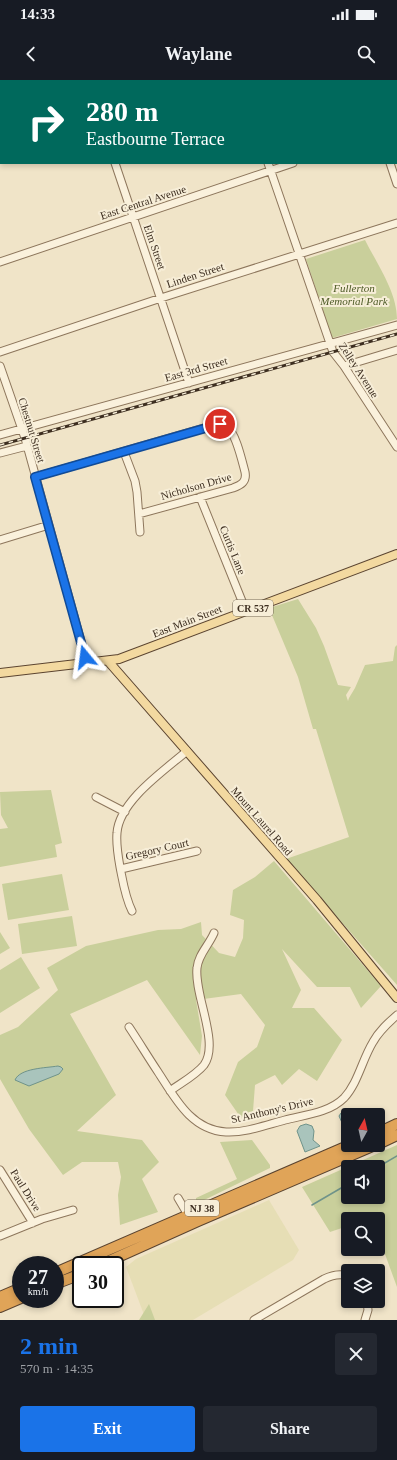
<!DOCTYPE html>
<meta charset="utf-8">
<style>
:root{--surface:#171b24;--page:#242831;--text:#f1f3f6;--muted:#9ea1a6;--accent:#1a73e8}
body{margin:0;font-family:"Times New Roman",serif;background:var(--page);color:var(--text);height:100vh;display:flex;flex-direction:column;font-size:15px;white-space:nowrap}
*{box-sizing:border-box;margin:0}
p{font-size:13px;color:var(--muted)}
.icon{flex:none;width:22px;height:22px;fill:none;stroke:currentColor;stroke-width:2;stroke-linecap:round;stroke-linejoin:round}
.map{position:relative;height:1240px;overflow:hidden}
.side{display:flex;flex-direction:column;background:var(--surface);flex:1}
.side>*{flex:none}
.guide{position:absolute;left:0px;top:0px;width:397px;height:84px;box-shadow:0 2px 6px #0003;background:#00695c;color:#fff;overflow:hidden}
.needle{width:26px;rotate:8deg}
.controls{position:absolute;left:341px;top:1028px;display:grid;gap:8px}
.controls a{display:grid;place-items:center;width:44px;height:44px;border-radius:4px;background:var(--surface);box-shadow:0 2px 6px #0003;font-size:20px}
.speed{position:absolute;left:12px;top:1176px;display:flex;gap:8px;font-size:20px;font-weight:700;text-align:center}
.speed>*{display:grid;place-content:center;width:52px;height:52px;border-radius:50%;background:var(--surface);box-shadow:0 2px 6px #0003;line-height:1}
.speed small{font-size:10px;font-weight:400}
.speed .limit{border:2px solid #111;border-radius:6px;background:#fff;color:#111}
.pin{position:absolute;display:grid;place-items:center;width:34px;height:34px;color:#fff;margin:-17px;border:2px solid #fff;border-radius:50%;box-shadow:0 1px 4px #0007}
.me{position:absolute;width:44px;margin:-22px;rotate:344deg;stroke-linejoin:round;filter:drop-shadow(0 0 3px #0008)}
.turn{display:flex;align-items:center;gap:14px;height:84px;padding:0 20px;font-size:18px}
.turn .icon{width:52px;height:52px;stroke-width:2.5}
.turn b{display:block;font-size:28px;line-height:34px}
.round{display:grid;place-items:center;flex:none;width:42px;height:42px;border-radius:4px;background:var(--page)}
.headline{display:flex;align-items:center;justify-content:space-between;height:68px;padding:0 20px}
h1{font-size:24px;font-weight:800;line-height:30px;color:var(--accent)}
.primary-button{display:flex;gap:8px;margin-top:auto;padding:8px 20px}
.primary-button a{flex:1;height:46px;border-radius:4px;background:var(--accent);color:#fff;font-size:16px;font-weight:800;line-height:46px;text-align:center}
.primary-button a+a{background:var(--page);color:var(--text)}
.status{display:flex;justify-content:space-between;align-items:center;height:28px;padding:0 20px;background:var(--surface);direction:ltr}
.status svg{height:11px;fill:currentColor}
header{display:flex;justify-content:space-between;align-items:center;height:52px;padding:0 20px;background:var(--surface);font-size:18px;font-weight:800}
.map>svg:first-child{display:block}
</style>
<div class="status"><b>14:33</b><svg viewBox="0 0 49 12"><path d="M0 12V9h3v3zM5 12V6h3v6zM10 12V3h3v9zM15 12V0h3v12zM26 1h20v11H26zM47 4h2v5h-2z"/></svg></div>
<header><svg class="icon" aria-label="back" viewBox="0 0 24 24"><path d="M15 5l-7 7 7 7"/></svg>Waylane<svg class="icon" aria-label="search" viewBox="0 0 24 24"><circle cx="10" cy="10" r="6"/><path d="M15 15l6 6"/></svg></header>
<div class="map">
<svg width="397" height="1240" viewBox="0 0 397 1240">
<rect width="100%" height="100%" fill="#f0e4c8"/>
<path fill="#e6deb5" d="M269 1120 299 1170 293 1180 193 1240H146L126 1187 136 1179Z"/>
<path fill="#c9cf9b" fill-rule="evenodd" d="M365 160C377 184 397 212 397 239L332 258 306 179Z
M298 519 316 548 324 566 338 605 351 607 346 615 348 621 349 618 355 608 365 585 393 581 395 567 397 565V905L286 779 349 757 316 649H313L298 597 269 528Z
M51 710 62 763 55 765 57 777 0 787V749L8 748 1 735 0 712Z
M274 781 381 906 361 928 350 907H317L282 869 301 910 292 928H314L342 960 317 1001 299 989 282 1005 275 995 255 1005 253 1031 241 1038 225 1015 238 982 257 967 265 945 241 914 196 920 202 956 200 975 147 900 70 934 116 1015 77 1051 142 1060 159 1082 142 1099 158 1132 120 1145 118 1115 121 1097 118 1082H82L63 1095 29 1049 0 999V955L18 947 58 910 47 888 86 866 158 850 181 849 201 842 202 855 219 873 235 877 243 858 244 840 230 835 233 810 255 797Z
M62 794 69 830 8 840 2 804Z
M72 836 77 866 22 874 18 844Z
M0 852 10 868 0 874Z
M21 877 40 908 0 933V890Z
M252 1060 270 1085V1088L196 1124V1118L237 1099 220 1062Z
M397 1065V1207L378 1155V1139H348V1146L330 1152 302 1107ZM348 1087H378V1117H348Z
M149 1224 155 1240H139Z"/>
<path fill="#a9c4bc" stroke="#6f938a" d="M58 986 61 987 63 989 59 994 29 1006 15 1000C20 988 46 988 58 986Z
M346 1030 351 1035H348V1053L347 1054 339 1036 341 1033Z
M306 1044 312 1046 314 1051 313 1060 320 1066 305 1072 297 1051 300 1046Z"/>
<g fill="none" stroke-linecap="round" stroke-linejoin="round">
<path stroke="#6f938a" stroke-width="1.5" d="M378 1087 397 1076
M312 1125 348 1104"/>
<defs>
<path id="minor" d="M87 0V1
M240 0 241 1
M213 1 216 0
M396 48H397
M0 73H1
M115 83 189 303
M268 83 333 272 344 286 397 367
M390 83 397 104
M0 182 293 83
M0 272 161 218 397 143
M0 286 25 358 87 583
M344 286 397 270
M0 355 397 245
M124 372 135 401 137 412 140 452
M0 373 27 366
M35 397 214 345C219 344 223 344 227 347 236 353 242 381 245 392 247 402 241 405 233 408L139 434
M200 417 246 531
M0 460 49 445
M96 717 125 732
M121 789 197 771
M132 831C125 817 123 802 120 787 118 776 116 764 117 753 119 721 165 690 187 671
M129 947C139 962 148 977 158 992 175 1018 191 1050 226 1052 245 1053 266 1045 285 1040 304 1035 329 1033 344 1018 358 1003 362 980 373 962 379 951 388 943 397 935
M170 1011C181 1003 196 995 204 985 220 963 194 915 197 888 198 875 209 865 214 853
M0 1090 33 1143
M178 1118 188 1135
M0 1156 42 1139 73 1130
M254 1240 324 1199C332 1195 339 1193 348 1196
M365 1240 368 1230 367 1221"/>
<path id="major" d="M108 581 317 820 397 918
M0 593 119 579 397 474"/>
<path id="highway" d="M378 1053 397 1044
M378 1064 397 1055
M100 1185 198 1141 375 1065
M55 1193 350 1065
M55 1204 81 1194
M0 1217 21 1208
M0 1227 21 1218"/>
</defs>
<use href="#minor" stroke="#8d765c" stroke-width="9"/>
<use href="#major" stroke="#5b4430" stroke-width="10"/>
<use href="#highway" stroke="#5b4430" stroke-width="12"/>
<use href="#minor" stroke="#faf1dc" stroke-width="7"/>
<use href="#major" stroke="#f3d9a0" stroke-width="8"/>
<use href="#highway" stroke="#e0a458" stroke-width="10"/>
<defs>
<path id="rail" d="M0 365 397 254"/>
</defs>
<use href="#rail" stroke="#3d2e20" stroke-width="3"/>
<use href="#rail" stroke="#f7eed8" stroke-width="1.5" stroke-dasharray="4.5" stroke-linecap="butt"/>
</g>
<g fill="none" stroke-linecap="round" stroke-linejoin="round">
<defs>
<path id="route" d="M85 577 35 397 220 344"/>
</defs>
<use href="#route" stroke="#114b97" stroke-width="10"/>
<use href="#route" stroke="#1a73e8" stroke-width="7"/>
</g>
<g text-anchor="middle" stroke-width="4" stroke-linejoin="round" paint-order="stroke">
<g fill="#f7eed8" stroke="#756857" stroke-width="1">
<rect x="233" y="520" width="40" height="16" rx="3"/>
<rect x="185" y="1120" width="34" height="16" rx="3"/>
</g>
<g font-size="10" font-weight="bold" fill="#3d2e20">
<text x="253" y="532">CR 537</text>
<text x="202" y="1132">NJ 38</text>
</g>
<g font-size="11" fill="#3d2e20" stroke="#f7eed8">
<text transform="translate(143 122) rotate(-18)" y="4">East Central Avenue</text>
<text transform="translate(155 167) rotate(71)" y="4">Elm Street</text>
<text transform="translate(195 195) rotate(-18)" y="4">Linden Street</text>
<text transform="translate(196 289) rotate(-16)" y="4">East 3rd Street</text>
<text transform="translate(359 290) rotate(57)" y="4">Zelley Avenue</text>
<text transform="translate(32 350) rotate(73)" y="4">Chestnut Street</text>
<text transform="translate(196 406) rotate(-16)" y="4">Nicholson Drive</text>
<text transform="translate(233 470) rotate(68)" y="4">Curtis Lane</text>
<text transform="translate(187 541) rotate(-21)" y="4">East Main Street</text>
<text transform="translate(262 741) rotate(49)" y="4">Mount Laurel Road</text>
<text transform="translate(157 769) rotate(-13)" y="4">Gregory Court</text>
<text transform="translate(272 1030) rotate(-13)" y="4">St Anthony's Drive</text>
<text transform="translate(26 1110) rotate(58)" y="4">Paul Drive</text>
</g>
<g font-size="11" font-style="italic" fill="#4d5a26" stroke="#f7eed8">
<text x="354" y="212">Fullerton<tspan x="354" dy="13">Memorial Park</tspan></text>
</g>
</g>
</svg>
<div class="controls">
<a><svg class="needle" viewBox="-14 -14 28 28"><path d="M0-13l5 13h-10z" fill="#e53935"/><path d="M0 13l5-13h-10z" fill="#9ea1a6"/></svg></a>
<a><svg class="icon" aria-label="sound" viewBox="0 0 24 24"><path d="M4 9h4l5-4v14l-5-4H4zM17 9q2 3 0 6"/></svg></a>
<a><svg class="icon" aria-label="search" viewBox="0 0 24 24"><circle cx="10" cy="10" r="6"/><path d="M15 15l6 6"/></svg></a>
<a><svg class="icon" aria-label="layers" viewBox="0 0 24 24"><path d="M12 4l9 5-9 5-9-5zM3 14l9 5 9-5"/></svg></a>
</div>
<div class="speed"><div>27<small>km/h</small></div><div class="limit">30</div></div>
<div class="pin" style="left:220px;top:344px;background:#d93025"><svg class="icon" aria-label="arrive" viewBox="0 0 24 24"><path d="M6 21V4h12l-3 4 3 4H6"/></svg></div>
<svg class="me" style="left:85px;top:577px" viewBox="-20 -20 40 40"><path d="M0-17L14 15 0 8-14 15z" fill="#1a73e8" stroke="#fff" stroke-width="4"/></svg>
<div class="guide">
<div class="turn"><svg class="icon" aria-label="right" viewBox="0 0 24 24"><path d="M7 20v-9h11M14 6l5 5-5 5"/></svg><div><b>280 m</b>Eastbourne Terrace</div></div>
</div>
</div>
<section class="side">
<div class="headline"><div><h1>2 min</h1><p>570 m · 14:35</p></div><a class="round"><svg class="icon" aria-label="close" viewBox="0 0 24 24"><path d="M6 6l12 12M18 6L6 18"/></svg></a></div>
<div class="primary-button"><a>Exit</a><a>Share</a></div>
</section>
